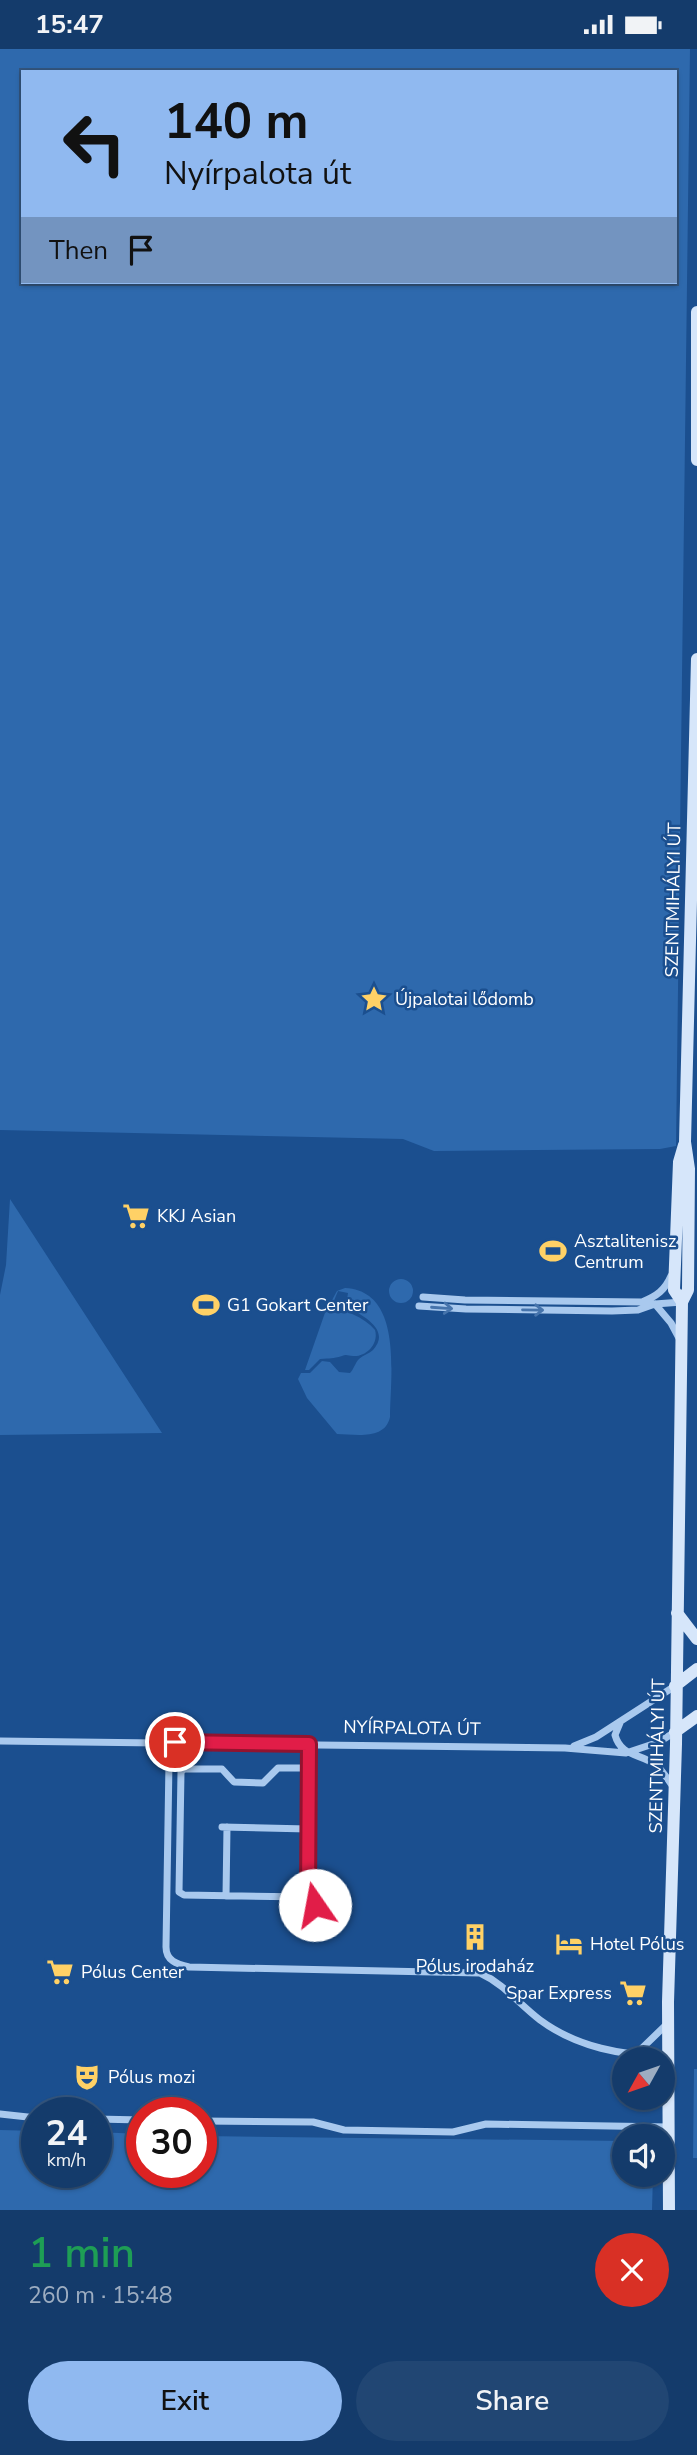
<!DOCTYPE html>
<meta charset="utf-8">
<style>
:root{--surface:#143b6b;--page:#214673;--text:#f1f3f6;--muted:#9dadc1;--line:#33557e;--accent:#90b9f0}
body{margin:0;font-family:"Nunito Sans",sans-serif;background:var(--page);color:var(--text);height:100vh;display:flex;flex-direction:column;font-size:26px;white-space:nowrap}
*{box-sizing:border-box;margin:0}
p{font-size:23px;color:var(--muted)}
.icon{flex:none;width:38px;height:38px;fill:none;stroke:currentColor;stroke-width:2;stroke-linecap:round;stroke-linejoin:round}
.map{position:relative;height:2161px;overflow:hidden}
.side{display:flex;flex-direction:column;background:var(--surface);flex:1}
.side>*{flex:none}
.hud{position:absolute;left:21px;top:21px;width:656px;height:214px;border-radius:0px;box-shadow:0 2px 5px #0004,0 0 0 2px var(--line);background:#90b9f0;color:#111;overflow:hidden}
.needle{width:46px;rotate:230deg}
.buttons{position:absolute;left:612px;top:1998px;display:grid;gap:14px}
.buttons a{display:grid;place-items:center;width:63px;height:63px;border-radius:50%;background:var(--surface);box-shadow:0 2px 5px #0004,0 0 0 2px var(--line);font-size:35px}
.speed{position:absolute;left:21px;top:2048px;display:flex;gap:14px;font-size:35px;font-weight:700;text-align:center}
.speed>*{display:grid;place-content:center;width:91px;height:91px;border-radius:50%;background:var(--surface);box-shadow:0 2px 5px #0004,0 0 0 2px var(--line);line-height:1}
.speed small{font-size:18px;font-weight:400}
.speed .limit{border:10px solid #d22;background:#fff;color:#111}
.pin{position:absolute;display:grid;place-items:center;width:60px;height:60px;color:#fff;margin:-30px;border:4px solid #fff;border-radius:50%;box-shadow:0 2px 7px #0007}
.me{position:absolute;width:77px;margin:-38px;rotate:348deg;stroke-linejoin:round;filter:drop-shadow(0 0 5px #0008)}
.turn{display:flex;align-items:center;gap:24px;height:147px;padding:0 28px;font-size:32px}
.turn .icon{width:91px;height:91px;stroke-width:2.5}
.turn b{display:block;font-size:49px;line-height:60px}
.then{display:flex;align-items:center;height:66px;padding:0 28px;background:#0003;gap:14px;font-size:26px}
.round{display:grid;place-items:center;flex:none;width:74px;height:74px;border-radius:37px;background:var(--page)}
.headline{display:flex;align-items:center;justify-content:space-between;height:119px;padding:0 28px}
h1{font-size:42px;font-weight:600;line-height:52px;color:#1e9e55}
.button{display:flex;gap:14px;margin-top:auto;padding:14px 28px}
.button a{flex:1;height:80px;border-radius:42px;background:var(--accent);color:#111;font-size:28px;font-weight:600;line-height:80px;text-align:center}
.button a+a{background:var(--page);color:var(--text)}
.status{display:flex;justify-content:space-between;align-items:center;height:49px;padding:0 35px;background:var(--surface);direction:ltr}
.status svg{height:19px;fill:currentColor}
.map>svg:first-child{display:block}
</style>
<div class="status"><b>15:47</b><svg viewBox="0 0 49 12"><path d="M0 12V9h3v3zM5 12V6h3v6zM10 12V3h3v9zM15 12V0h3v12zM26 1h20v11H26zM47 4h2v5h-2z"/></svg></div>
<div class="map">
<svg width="697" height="2161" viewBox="0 0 697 2161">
<rect width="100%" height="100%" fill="#1b4f8f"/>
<path fill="#2e69ad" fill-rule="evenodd" d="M0 0H690L676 1097 660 1100 434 1102 403 1090 0 1081ZM23 23H676V233H23Z
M10 1150 162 1384 0 1386V1246L6 1216Z
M389 1242a12 12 0 1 1 24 0a12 12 0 1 1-24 0Z
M345 1239C404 1242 390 1328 390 1368 385 1392 354 1385 337 1385L307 1349 298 1330 301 1324H310L322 1312 330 1313 339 1323 350 1324C354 1320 355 1314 359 1310 363 1306 369 1305 373 1301 392 1280 361 1266 346 1257L348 1244 338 1242 333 1254 331 1253 337 1242Z
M327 1258C344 1260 364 1268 375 1281 379 1294 367 1308 353 1307 348 1307 347 1305 342 1307 332 1310 331 1309 320 1310L309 1321H305Z
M694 2020H697V2109H693Z
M0 2081 37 2082V2123H96V2083L142 2085V2123H201V2087L625 2092V2126H653L652 2161H0Z"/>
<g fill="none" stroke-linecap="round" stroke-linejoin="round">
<path stroke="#a9c9ee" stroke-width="7" d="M423 1248 465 1251 642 1253 655 1255
M642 1253C657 1247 665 1241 671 1227
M655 1255 671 1274 679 1289
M419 1257 466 1260 612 1262 638 1261 655 1255 682 1253
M620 1674 615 1686C621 1708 640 1704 656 1716 663 1722 668 1731 674 1739
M0 1692 565 1699 626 1704 659 1693 675 1683
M309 1695 308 1848 315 1856
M574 1697 596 1688 675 1637
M169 1713 166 1898C166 1912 177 1915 189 1918L480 1924C504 1935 519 1955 540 1971 578 1999 622 2006 668 2008
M222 1778 308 1780
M226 1847 227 1778
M308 1848 184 1846 179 1843 181 1723 184 1720H222L234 1733 263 1734 278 1719H309
M636 2005 668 1974
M0 2065 37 2069
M96 2070 142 2071
M201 2072 313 2073 344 2081 453 2083 486 2075 669 2078"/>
<path stroke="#d6e6fa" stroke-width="12" d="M697 263V411
M682 1253 674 1241 679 1113 684 1096
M677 1564 697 1590
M675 1637 697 1620
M675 1683 697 1667
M669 2161 668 1953 676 1695 682 1253 688 1241 689 1120 685 1093 697 610"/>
</g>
<defs><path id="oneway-shaft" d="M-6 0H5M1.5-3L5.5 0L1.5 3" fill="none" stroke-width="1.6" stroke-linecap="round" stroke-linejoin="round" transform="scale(1.75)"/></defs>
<g stroke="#4674ac">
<use href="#oneway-shaft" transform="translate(442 1259) rotate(4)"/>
<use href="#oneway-shaft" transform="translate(533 1261) rotate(1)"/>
</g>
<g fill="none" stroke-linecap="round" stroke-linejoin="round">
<defs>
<path id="route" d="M175 1693 309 1695 308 1848 315 1856"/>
</defs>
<use href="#route" stroke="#92132f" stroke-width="18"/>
<use href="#route" stroke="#e11d48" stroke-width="12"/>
</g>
<defs>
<symbol id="sight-bare" viewBox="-9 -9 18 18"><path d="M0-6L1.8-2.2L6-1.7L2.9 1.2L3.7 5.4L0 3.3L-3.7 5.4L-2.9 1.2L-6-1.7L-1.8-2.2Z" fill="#ffd166" stroke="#1b4f8f" stroke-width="2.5" paint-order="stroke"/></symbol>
<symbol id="supermarket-bare" viewBox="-9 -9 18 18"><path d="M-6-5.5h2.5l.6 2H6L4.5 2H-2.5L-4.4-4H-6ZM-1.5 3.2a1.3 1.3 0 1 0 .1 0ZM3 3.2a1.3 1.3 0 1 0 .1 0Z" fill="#ffd166" stroke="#1b4f8f" stroke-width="2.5" paint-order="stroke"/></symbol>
<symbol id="stadium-bare" viewBox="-9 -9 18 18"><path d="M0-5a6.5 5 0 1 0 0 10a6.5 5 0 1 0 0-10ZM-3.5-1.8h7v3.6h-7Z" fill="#ffd166" stroke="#1b4f8f" stroke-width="2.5" paint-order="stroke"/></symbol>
<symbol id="building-bare" viewBox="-9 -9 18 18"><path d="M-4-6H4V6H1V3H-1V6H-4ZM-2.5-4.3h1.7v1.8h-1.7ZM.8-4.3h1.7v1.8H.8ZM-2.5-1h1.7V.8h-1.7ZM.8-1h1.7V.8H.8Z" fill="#ffd166" stroke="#1b4f8f" stroke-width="2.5" paint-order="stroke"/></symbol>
<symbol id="hotel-bare" viewBox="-9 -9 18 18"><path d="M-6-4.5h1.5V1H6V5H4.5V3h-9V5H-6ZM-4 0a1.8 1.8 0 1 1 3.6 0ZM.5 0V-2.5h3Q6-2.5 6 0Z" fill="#ffd166" stroke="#1b4f8f" stroke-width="2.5" paint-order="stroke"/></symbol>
<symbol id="theatre-bare" viewBox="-9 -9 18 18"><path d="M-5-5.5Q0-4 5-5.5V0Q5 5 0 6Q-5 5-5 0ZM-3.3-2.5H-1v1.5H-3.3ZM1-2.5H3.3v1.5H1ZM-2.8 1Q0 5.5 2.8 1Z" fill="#ffd166" stroke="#1b4f8f" stroke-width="2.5" paint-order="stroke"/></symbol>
</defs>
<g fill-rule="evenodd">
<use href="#sight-bare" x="355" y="931" width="38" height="38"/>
<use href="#supermarket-bare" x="117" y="1148" width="38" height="38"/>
<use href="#stadium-bare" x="534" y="1183" width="38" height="38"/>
<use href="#stadium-bare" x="187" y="1237" width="38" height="38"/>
<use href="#building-bare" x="456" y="1869" width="38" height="38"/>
<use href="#hotel-bare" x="550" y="1876" width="38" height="38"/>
<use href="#supermarket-bare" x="41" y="1904" width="38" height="38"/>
<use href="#supermarket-bare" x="614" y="1925" width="38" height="38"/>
<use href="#theatre-bare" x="68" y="2009" width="38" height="38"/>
</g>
<g text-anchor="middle" stroke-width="5" stroke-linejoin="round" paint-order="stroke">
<g font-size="18" fill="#fff" stroke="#1b4f8f">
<text transform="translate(673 851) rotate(-89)" y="6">SZENTMIHÁLYI ÚT</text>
<text transform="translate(412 1679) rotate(1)" y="6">NYÍRPALOTA ÚT</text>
<text transform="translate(657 1707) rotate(-89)" y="6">SZENTMIHÁLYI ÚT</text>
</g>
<g font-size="18" fill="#fff" stroke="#1b4f8f" text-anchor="start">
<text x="395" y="956">Újpalotai lődomb</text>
<text x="157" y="1173">KKJ Asian</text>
<text x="574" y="1198">Asztalitenisz<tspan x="574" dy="21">Centrum</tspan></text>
<text x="227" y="1262">G1 Gokart Center</text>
<text x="590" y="1901">Hotel Pólus</text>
<text x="475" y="1923" text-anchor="middle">Pólus irodaház</text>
<text x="81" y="1929">Pólus Center</text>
<text x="612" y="1950" text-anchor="end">Spar Express</text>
<text x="108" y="2034">Pólus mozi</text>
</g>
</g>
</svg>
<div class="buttons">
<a><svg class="needle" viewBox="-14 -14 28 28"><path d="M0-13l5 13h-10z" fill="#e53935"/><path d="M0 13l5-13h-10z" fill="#9dadc1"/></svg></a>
<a><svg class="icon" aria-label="sound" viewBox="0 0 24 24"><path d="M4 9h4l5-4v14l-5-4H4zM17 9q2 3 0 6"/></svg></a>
</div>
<div class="speed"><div>24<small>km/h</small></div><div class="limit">30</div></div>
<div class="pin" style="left:175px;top:1693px;background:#d93025"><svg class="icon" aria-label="arrive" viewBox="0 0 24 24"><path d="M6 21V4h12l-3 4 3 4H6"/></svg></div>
<svg class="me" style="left:315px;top:1856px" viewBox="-20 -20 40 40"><circle r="19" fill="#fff"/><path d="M0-13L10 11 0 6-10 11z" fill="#e11d48"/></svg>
<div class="hud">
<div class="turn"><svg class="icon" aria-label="left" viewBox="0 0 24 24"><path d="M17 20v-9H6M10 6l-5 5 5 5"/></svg><div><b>140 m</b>Nyírpalota út</div></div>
<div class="then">Then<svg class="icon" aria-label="arrive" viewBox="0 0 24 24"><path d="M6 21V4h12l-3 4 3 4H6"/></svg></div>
</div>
</div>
<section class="side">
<div class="headline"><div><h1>1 min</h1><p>260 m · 15:48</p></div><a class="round" style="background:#d93025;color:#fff"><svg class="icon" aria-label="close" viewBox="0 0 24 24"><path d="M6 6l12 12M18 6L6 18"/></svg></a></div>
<div class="button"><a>Exit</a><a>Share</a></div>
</section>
